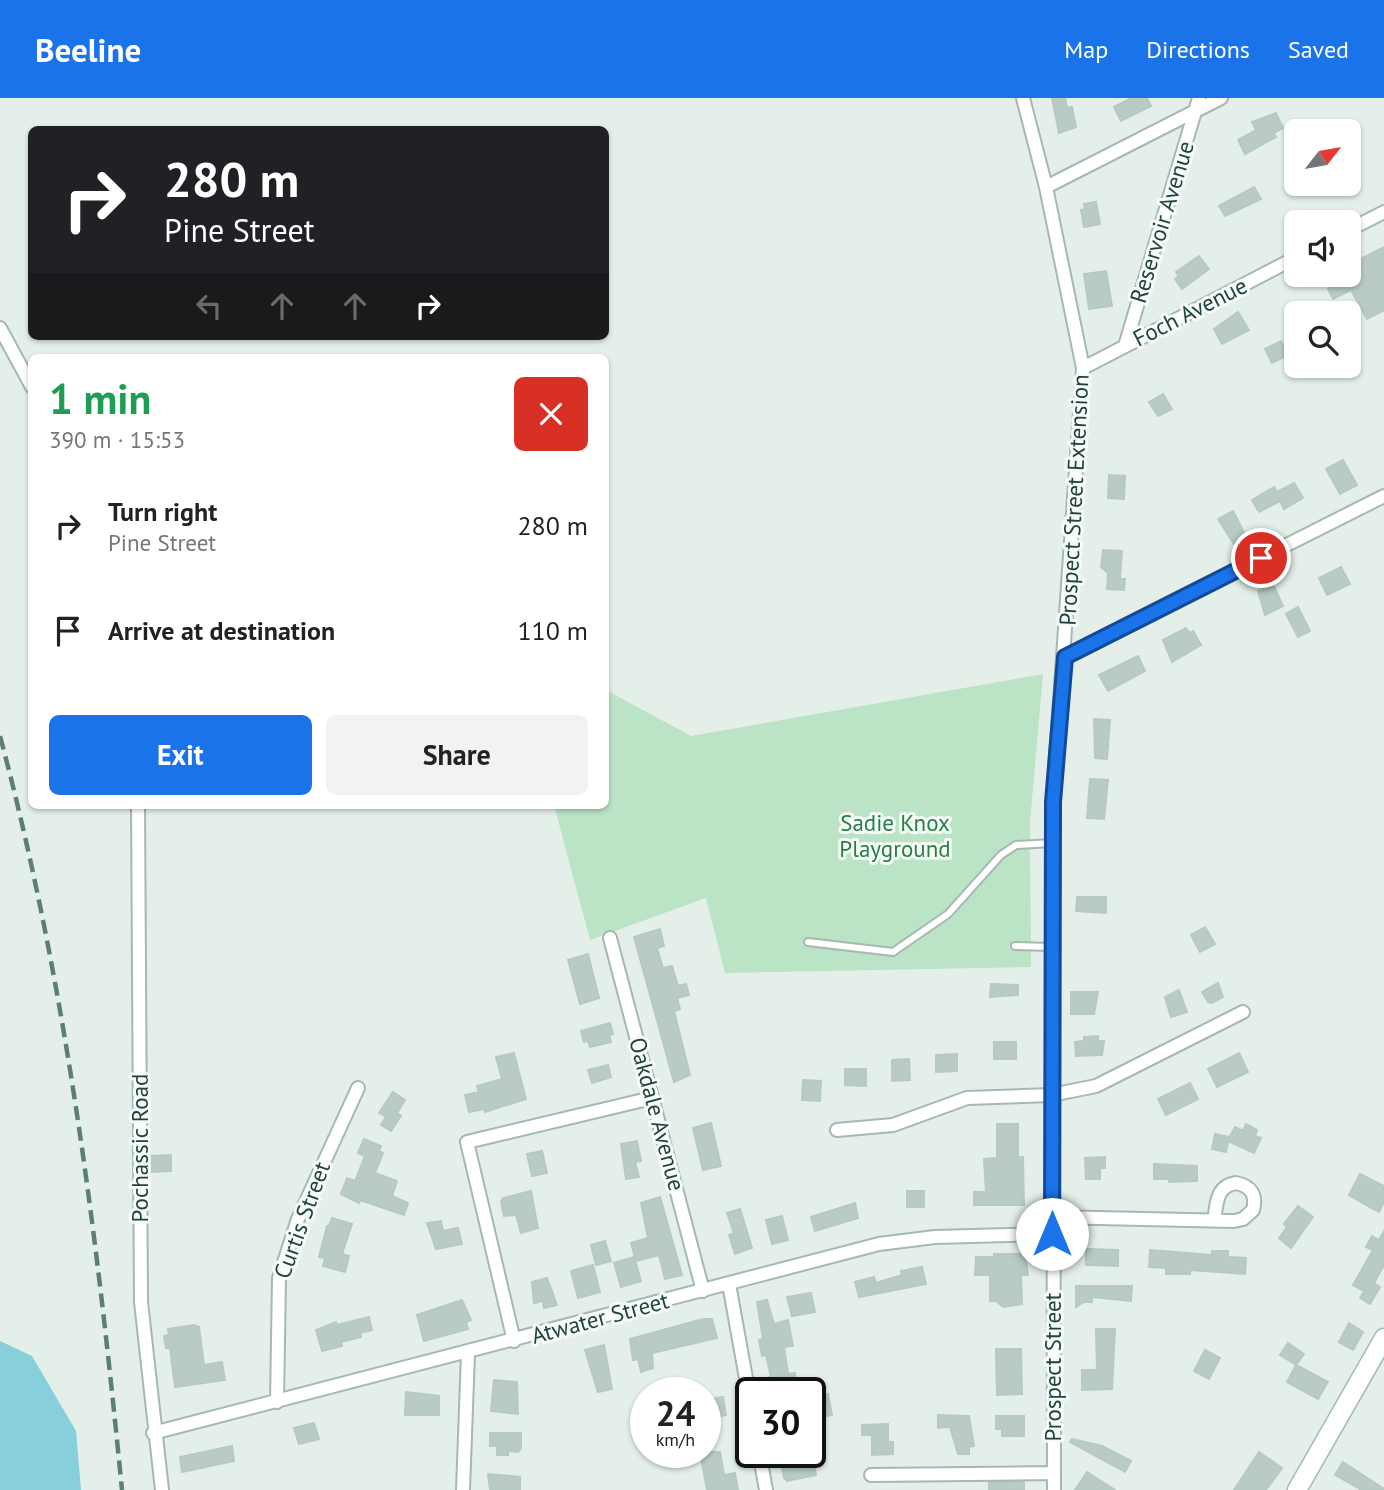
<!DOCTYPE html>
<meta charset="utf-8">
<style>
:root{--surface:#fff;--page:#f2f2f2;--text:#222;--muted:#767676;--accent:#1a73e8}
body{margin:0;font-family:"PT Sans",sans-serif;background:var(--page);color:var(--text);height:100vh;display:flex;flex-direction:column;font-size:26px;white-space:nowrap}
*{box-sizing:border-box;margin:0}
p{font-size:23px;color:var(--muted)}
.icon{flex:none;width:38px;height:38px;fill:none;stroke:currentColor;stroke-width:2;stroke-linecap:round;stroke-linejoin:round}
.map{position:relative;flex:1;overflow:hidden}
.drawer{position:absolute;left:28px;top:256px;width:581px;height:455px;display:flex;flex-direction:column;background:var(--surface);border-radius:10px;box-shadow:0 2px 5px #0004}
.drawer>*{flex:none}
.hud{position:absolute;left:28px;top:28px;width:581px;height:214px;border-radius:10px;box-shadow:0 2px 5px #0004;background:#202124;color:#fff;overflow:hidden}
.needle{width:46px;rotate:59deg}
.controls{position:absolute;left:1284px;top:21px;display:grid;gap:14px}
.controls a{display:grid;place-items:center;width:77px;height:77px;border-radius:10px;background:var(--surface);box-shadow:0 2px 5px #0004;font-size:35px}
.speed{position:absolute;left:630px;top:1279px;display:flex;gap:14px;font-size:35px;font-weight:700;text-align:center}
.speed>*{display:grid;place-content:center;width:91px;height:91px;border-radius:50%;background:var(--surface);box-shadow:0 2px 5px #0004;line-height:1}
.speed small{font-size:18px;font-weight:400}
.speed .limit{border:4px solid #111;border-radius:10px;background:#fff;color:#111}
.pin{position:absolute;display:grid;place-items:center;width:60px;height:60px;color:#fff;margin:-30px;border:4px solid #fff;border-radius:50%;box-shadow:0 2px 7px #0007}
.me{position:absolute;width:77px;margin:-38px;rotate:0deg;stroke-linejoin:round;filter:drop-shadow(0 0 5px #0008)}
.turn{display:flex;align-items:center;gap:24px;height:147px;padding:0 21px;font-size:32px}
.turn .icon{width:91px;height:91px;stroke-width:2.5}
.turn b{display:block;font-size:49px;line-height:60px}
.lanes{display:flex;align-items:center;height:66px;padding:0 21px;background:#0003;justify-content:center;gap:35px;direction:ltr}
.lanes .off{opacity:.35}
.round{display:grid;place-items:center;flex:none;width:74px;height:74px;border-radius:10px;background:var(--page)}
.overview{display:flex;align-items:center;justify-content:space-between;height:119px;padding:0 21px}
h1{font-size:42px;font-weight:700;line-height:52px;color:#1e9e55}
.cta{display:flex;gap:14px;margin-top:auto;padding:14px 21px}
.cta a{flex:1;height:80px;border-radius:10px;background:var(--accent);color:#fff;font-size:28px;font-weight:700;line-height:80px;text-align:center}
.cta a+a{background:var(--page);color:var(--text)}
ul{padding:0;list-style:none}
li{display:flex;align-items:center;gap:21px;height:105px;padding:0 21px}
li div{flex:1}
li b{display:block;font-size:26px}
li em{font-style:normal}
header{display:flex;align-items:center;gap:42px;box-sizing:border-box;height:98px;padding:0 35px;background:var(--accent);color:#fff}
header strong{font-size:33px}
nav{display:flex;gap:38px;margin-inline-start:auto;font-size:24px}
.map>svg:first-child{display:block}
</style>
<header>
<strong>Beeline</strong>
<nav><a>Map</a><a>Directions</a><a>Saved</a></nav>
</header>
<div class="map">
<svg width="1384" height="1392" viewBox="0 0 1384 1392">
<rect width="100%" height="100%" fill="#e5efea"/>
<path fill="#bbe3c5" d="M1043 576 1030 724 1031 869 725 875 706 800 590 842 554 707H606V592L691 638Z"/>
<path fill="#87cfda" d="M0 1243 32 1258 76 1333 81 1392H0Z"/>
<path fill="#b9cbc3" stroke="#b6cac1" stroke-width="2" d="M1052 0H1065L1067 10 1072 9 1076 29 1059 35Z
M1132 0H1147L1151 8 1121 23 1114 9Z
M1276 15 1283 30 1274 35 1276 39 1245 56 1238 42 1256 32 1252 24Z
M1254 89 1261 101 1225 118 1219 108Z
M1096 104 1100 126 1084 129 1081 112 1085 111 1084 106Z
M1384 149V212L1367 221 1351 192 1333 201 1328 191 1345 182 1342 177H1349V167Z
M1199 158 1209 171 1182 191 1175 181 1179 178 1176 174Z
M1106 173 1112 208 1089 211 1084 176Z
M1238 214 1249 232 1222 246 1214 231Z
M1281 243 1288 257 1272 265 1265 251Z
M1163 296 1172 311 1158 318 1149 304Z
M1343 362 1357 387 1340 396 1326 371Z
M1109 377 1125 378 1124 401 1108 400Z
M1294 385 1303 400 1284 411 1280 403 1259 414 1252 402 1274 389 1277 394Z
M1233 413 1247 440 1234 446 1218 421Z
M1103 452 1122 453 1120 481H1125L1124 492 1107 491 1108 475 1101 469Z
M1341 469 1350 486 1327 497 1319 480Z
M1273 486 1283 508 1265 517 1258 493Z
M1298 509 1310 533 1298 539 1286 516Z
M1186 530 1190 535 1193 533 1201 547 1172 564 1163 542Z
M1138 558 1145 573 1108 593 1099 577Z
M1094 621 1110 622 1107 661 1095 660Z
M1090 681 1108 682 1104 721 1087 720Z
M1077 799H1106V815L1076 813Z
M1205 829 1215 846 1200 854 1191 837Z
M660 831 664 848 657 850 663 870 672 868 678 888 686 886 689 897 677 900 680 911 674 913 690 977 674 984 634 839Z
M588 856 599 900 580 906 568 862Z
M1218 885 1223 899 1212 905 1208 904 1202 894Z
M991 886 1018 887V897L990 899Z
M1179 892 1187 914 1171 919 1165 899Z
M1071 894H1098L1094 916H1071Z
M610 925 613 936 609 937 611 944 590 949 588 943 584 944 581 933Z
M1098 938V943H1104L1102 957 1076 958 1075 944 1084 943V939Z
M994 944H1016V961H994Z
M514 955 526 1001 485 1014 484 1011 469 1014 465 997 479 994 477 988 502 981 496 959Z
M1239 955 1248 974 1217 989 1208 971Z
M957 956V973L936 974V957Z
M909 961 910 982 892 983V962Z
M608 967 611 979 592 985 588 972Z
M845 971H866V988L845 987Z
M803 982 821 983 820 1003 802 1002Z
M1190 985 1198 1001 1166 1017 1158 1001Z
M393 994 405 1002 397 1015 401 1018 391 1033 381 1027 386 1019 379 1015Z
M711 1025 721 1068 703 1072 693 1030Z
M997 1026H1018V1059H1023L1024 1107H974V1094H986L984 1061 997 1060Z
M1246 1026 1257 1032 1255 1038 1261 1040 1254 1055 1228 1043 1226 1054 1212 1051 1215 1036 1229 1039 1228 1042 1235 1029 1243 1033Z
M364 1041 381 1048 379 1053 383 1055 375 1075 397 1083 392 1098 408 1105 404 1117 360 1102 359 1105 341 1096 347 1080 355 1083 365 1058 358 1055Z
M637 1043 641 1063 635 1064 639 1079 626 1081 621 1046Z
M542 1053 547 1075 532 1078 527 1056Z
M171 1057V1073L150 1074V1058Z
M1105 1059V1070H1100V1081H1086L1085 1060Z
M1154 1066 1197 1068V1083L1169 1084V1081H1154Z
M1360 1076 1384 1088V1104L1379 1114 1349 1097Z
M531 1093 538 1130 521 1135 516 1117 504 1118 501 1104 503 1100Z
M907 1093H924V1109H907Z
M660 1099 682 1177 665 1181 659 1157 636 1163 631 1145 648 1140 641 1105Z
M855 1105 858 1120 815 1133 811 1119Z
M1298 1108 1313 1119 1291 1150 1279 1140 1287 1129 1284 1126Z
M740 1111 752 1150 735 1156 729 1137 734 1135 727 1115Z
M782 1118 788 1142 772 1146 766 1122Z
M332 1120 352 1126 342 1156 349 1158 345 1174 323 1168 325 1160 319 1159 327 1128H329Z
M441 1123 443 1133 458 1130 462 1146 436 1151 427 1125Z
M1384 1133V1167L1374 1185 1380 1189 1370 1206 1360 1200 1364 1193 1353 1187 1373 1152 1366 1149 1372 1138 1379 1142Z
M605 1143 611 1163 596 1167 591 1147Z
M1086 1151 1118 1152V1168L1086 1167Z
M1150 1152 1212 1157V1153H1228V1159L1246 1160 1245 1176 1190 1172V1176H1166V1170L1149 1169Z
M994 1156H1025L1028 1177H1021L1022 1206 1003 1209 996 1203H990V1177H975L976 1159H994Z
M634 1159 641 1183 621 1189 614 1165Z
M593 1167 600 1194 578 1200 571 1173Z
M922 1169 926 1186 859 1199 855 1184 874 1179 876 1185 902 1177 901 1173Z
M547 1180 557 1207 544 1210 543 1203 534 1205 532 1184Z
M1076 1188H1132L1131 1203 1092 1199V1204H1084L1076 1209Z
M811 1195 815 1214 792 1218 787 1199Z
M462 1202 471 1222 466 1224 468 1231 424 1243 417 1217Z
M767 1202 774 1226 788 1222 793 1248 784 1249 788 1276 795 1275 797 1292 768 1295 766 1280 771 1279 766 1257 762 1258 759 1242 763 1241 757 1204Z
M369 1219 372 1232 360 1235 361 1239 341 1244 342 1248 322 1253 316 1232 336 1224 337 1227Z
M703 1221H712L717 1240 652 1255 653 1270 641 1274 638 1261 633 1262 630 1241Z
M1349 1225 1363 1234 1353 1252 1339 1244Z
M194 1227 199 1229 204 1267 222 1264 225 1282 175 1289 170 1250H166L164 1238 169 1237 168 1231Z
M1096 1231H1115L1112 1291 1082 1292V1272H1097Z
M1288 1245 1304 1256 1296 1267 1280 1257Z
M604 1247 612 1291 598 1294 585 1252Z
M996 1251H1021L1022 1296 997 1297Z
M1205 1252 1220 1260 1209 1281 1194 1273Z
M1296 1267 1328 1284 1318 1301 1287 1284Z
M494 1282 517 1284 518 1316 491 1313Z
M406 1294 439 1298V1317H405Z
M828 1296 832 1317 820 1319 816 1299Z
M723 1299 726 1317 705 1321V1302Z
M938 1317 969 1318 974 1348 969 1349V1356H958L950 1329 938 1330Z
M996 1318H1024V1338H1002V1331H996Z
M314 1325 319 1341 299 1346 294 1330Z
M888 1326V1344H893V1356L872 1357V1337H862V1327Z
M490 1335H521V1350L518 1354 508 1353V1357H497V1348H490Z
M1072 1341 1102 1348 1131 1363 1125 1374 1070 1344Z
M232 1348 234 1363 182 1374 180 1359Z
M700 1354H720L724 1377 735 1375 738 1392H707Z
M1259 1354 1282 1370 1266 1392H1234Z
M812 1356 816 1377 787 1383 784 1380 780 1361Z
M1343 1364 1384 1391V1392H1362L1335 1377Z
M1087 1374 1115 1392H1075Z
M488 1376 520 1379V1391L490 1392Z
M989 1384H1024V1392H989Z"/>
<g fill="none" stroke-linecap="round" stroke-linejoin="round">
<defs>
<path id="lane" d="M808 844 893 854 948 816 1001 757 1016 747 1053 745
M1015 848 1051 849"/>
<path id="street" d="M1023 0 1046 89 1083 270 1053 704 1054 1392
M1046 89 1221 0
M1349 132 1384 114
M0 230 32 289
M1125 248 1199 0
M1083 270 1297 159
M1064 559 1384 398
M138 707 141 1204 162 1392
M610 840 703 1193
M837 1032 893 1027 967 1000 1051 997 1096 988 1243 914
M1052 1119 1234 1123 1243 1121 1253 1112C1257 1097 1251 1088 1236 1085 1216 1088 1217 1105 1214 1122
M729 1186 751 1308
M514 1243 467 1044 652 1000
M277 1304 279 1180 298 1121 358 990
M153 1335 879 1146 935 1139 1052 1136
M759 1354 766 1392
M871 1377 1054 1375
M463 1392 468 1255"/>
<path id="secondary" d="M1297 1392 1384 1240"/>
</defs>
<use href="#lane" stroke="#a6b8b1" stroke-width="10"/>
<use href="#street" stroke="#a6b8b1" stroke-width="16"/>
<use href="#secondary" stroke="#a1bcb2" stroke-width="21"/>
<use href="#lane" stroke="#fff" stroke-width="6"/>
<use href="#street" stroke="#fff" stroke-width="12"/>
<use href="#secondary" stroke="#fff" stroke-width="18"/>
<path stroke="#5c7f75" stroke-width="4.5" stroke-dasharray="14 7" stroke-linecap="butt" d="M0 638C66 885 97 1138 122 1392"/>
</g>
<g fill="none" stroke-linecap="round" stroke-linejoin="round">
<defs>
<path id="route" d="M1052 1136 1053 704 1065 559 1261 460"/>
</defs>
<use href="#route" stroke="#114b97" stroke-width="18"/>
<use href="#route" stroke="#1a73e8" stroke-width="12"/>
</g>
<g text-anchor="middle" stroke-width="6" stroke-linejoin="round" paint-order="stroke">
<g font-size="23" fill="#214439" stroke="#f6fbf8">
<text transform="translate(1162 124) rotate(-73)" y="8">Reservoir Avenue</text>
<text transform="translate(1190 214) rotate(-27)" y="8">Foch Avenue</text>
<text transform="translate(1074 402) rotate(-87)" y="8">Prospect Street Extension</text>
<text transform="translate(657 1016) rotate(75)" y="8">Oakdale Avenue</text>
<text transform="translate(140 1050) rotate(-90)" y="8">Pochassic Road</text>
<text transform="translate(302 1122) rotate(-70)" y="8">Curtis Street</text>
<text transform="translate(600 1220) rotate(-15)" y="8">Atwater Street</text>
<text transform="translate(1053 1269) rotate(-90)" y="8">Prospect Street</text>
</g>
<g font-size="23" fill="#268046" stroke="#f6fbf8">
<text x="895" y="733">Sadie Knox<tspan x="895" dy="26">Playground</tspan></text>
</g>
</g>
</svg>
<div class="controls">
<a><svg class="needle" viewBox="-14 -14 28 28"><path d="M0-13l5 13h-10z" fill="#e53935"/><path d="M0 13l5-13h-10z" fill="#767676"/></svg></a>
<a><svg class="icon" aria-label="sound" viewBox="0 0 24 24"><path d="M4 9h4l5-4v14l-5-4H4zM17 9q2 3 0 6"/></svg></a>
<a><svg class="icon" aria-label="search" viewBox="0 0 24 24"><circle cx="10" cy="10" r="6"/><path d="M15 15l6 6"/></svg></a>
</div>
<div class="speed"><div>24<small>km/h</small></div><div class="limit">30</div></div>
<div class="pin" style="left:1261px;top:460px;background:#d93025"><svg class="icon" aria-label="arrive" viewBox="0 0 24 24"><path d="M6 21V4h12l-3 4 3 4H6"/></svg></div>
<svg class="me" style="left:1052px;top:1136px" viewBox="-20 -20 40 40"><circle r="19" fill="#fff"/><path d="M0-13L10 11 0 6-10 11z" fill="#1a73e8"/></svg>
<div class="hud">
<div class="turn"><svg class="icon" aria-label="right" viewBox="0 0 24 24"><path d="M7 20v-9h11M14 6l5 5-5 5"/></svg><div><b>280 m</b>Pine Street</div></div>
<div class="lanes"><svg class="icon off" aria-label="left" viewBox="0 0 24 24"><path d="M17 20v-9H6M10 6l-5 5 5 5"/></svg><svg class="icon off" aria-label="ahead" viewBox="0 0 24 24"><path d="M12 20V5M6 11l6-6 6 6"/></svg><svg class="icon off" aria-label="ahead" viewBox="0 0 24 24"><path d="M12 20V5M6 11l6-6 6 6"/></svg><svg class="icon" aria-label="right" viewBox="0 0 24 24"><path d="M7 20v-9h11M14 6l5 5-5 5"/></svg></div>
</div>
<section class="drawer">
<div class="overview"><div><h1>1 min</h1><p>390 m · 15:53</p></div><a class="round" style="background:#d93025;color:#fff"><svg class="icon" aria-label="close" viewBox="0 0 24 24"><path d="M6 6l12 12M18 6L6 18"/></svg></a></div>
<ul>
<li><svg class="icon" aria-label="right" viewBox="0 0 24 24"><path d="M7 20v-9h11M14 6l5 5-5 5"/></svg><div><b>Turn right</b><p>Pine Street</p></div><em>280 m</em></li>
<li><svg class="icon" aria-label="arrive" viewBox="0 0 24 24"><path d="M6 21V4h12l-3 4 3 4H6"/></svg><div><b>Arrive at destination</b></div><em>110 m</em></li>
</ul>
<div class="cta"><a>Exit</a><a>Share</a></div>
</section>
</div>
